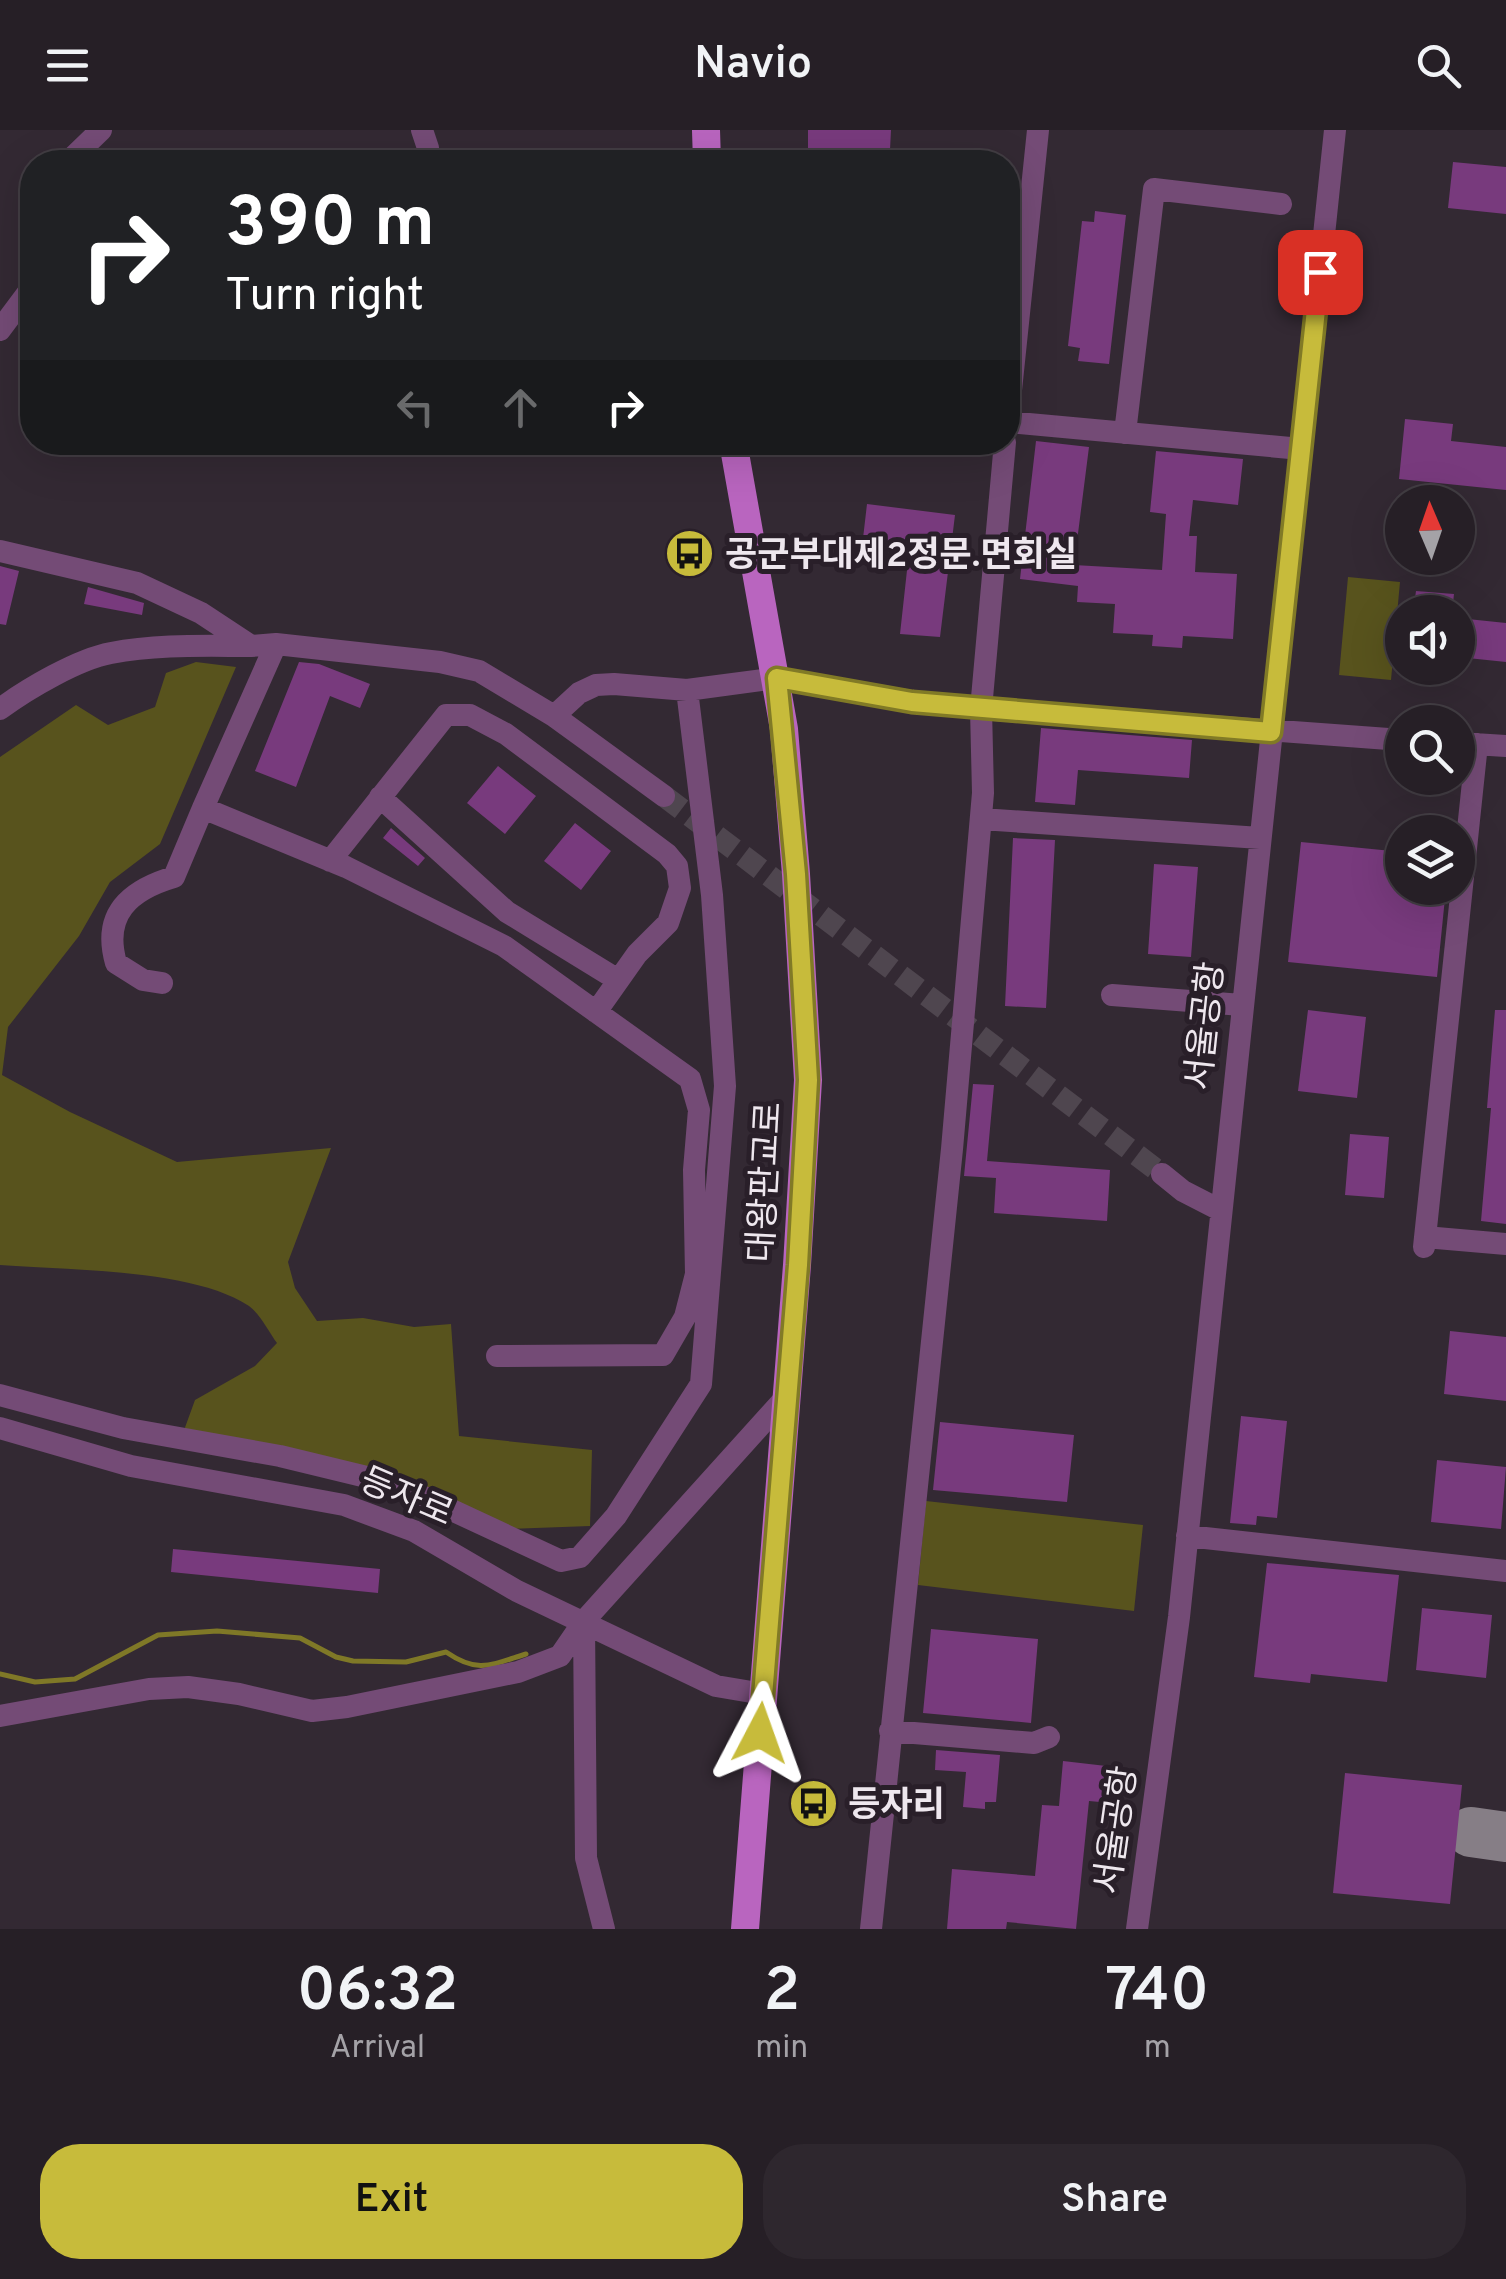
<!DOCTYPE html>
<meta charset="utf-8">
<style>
:root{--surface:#261f26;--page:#2e272e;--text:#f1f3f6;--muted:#a4a2a7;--line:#423d43;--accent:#c7bb3b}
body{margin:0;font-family:Overpass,"Noto Sans KR",sans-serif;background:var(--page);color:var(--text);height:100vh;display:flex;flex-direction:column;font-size:38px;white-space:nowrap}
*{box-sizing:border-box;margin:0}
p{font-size:32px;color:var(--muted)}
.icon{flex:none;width:55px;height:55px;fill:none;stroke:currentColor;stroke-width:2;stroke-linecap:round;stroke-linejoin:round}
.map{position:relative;height:1799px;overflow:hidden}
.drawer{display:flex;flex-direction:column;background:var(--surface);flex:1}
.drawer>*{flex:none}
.guide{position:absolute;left:20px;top:20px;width:1000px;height:305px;border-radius:40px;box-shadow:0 10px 40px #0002,0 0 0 2px var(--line);background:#202124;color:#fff;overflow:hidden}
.needle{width:65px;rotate:358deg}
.tools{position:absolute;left:1385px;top:355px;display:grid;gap:20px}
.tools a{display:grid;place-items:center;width:90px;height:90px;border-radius:50%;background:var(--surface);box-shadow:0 10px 40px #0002,0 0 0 2px var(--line);font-size:50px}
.pin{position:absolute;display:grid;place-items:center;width:85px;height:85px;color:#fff;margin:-42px;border-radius:20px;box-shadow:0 5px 15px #0006}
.me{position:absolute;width:110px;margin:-55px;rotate:4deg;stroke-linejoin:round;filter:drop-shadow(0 0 8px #0008)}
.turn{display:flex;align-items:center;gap:35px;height:210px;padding:0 40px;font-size:45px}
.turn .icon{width:130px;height:130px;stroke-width:2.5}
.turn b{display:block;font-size:70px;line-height:85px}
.lanes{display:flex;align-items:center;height:95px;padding:0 40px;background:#0003;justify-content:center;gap:50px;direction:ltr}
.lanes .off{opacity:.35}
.eta{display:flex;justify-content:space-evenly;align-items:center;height:170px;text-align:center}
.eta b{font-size:60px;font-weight:600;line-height:70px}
.button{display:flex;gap:20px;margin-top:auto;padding:20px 40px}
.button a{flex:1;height:115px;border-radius:40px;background:var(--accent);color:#111;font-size:40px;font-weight:600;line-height:115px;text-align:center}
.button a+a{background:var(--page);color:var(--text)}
header{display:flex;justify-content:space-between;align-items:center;height:130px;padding:0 40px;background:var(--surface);font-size:45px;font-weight:600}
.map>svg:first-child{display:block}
</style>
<header><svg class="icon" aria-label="menu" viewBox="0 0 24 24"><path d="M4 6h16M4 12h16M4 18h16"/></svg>Navio<svg class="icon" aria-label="search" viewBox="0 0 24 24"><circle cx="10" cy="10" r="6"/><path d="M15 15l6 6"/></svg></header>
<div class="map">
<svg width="1506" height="1799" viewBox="0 0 1506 1799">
<rect width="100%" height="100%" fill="#332933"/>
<path fill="#58531d" d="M1348 447 1400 452 1391 550 1339 545Z
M196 532 236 537 160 714 110 752 79 806 8 897 2 945 70 982 177 1032 331 1018 288 1132 295 1158 317 1191 363 1188 414 1197 451 1194 459 1306 592 1320 590 1396 506 1399 183 1303 195 1270 255 1236 277 1213C269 1202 260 1184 249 1176 194 1139 67 1140 0 1135V627L76 575 108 595 155 577 166 543Z
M926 1371 1143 1395 1134 1481 918 1455Z"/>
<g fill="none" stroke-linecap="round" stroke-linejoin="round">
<path stroke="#7f7827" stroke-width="5" d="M0 1544 35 1552 75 1549 158 1505 217 1501 300 1508 336 1527 353 1531 406 1532 446 1522C478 1544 491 1535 526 1524"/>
<path stroke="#867e86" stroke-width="50" d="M1471 1702 1506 1707"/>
</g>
<path fill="#783a7d" d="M808 0H891L890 20 808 18Z
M1453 32 1506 37V84L1448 78Z
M1095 81 1126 85 1109 234 1078 231 1080 218 1068 216 1082 91 1094 92Z
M1405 289 1453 294 1451 311 1506 317V360L1399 349Z
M1036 311 1089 317 1074 435 1162 440 1166 384 1150 382 1156 321 1243 329 1238 375 1193 370 1189 406H1197L1195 442 1237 444 1233 509 1183 506 1182 518 1152 516 1153 505 1113 503 1115 474 1077 472 1078 456 1020 449Z
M867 374 955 385 940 507 900 504 909 422 862 417Z
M0 436 19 441 6 495 0 494Z
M88 457 144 473 142 485 84 474Z
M1416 461 1454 464 1452 482H1413Z
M1458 488 1506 493V532L1458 527Z
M299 532 319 534 370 554 360 578 330 566 296 657 255 641Z
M1041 598 1192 610 1189 648 1078 640 1075 675 1035 672Z
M498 636 536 666 505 704 467 673Z
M575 693 611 721 581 760 544 731Z
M391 698 425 728 418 736 383 708Z
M1013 708 1055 710 1046 878 1005 876Z
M1301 712 1402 722V758H1446L1437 847 1288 832Z
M1154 734 1198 737 1191 827 1148 824Z
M1308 880 1366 887 1357 968 1298 961Z
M1495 880H1506V1094L1481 1091 1491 978H1487Z
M973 954 994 955 987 1031 1110 1040 1107 1091 994 1083 996 1048 964 1046Z
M1350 1004 1389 1007 1384 1068 1345 1065Z
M1450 1201 1506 1207V1271L1444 1264Z
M1241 1286 1287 1291 1277 1388 1257 1386 1256 1395 1230 1393Z
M940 1292 1074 1305 1067 1372 933 1360Z
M1437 1330 1506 1337 1501 1399 1431 1392Z
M173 1419 380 1439 378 1463 171 1442Z
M1267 1433 1399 1445 1387 1552 1311 1544 1310 1553 1254 1547Z
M1422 1478 1492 1485 1486 1548 1416 1540Z
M931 1499 1038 1509 1031 1593 923 1583Z
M936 1620 1000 1625 996 1672H985V1679L963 1677 966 1642 935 1640Z
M1063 1631 1115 1637 1111 1673 1089 1671 1076 1799 1007 1792 1006 1799H947L952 1739 1035 1746 1042 1675 1059 1676Z
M1345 1643 1462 1655 1450 1774 1333 1763Z"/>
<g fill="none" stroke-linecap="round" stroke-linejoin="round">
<path stroke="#4f464f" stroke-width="22" stroke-dasharray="22 11" stroke-linecap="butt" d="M664 666 1162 1044"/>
<path stroke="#744b76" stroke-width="22" d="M422 0 428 18
M68 32 101 0
M0 200 32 157
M1008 289 1038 0
M1008 292 1301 319
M1125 303 1154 59 1281 74
M0 421 137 453 201 483 251 516 276 514 440 532 479 541 554 586 664 666
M276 514 203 678 346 737 504 816 690 949 699 980 694 1040 696 1144 685 1187 663 1225 497 1226
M0 579C27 559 78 529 111 523 157 514 204 516 251 516
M554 586 579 563 596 555 614 554 687 560 777 548 912 571 981 579 1402 610
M1458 613 1506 616
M380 667 507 782 618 850
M981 689 1260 708
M330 731 446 585H470L506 604 667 724 677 736 680 758 668 793 637 824 596 882
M162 853 143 850 116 833C102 784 130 760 174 747L203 678
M1112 865 1242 875
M1162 1044 1183 1061 1220 1080
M1425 1107 1506 1114
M1424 1117 1477 614
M0 1265 123 1298 280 1326 379 1350 413 1362 561 1431 580 1427 616 1386 701 1254 725 956 712 765 687 560
M0 1298 131 1336 344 1375 414 1401 517 1461 716 1556 763 1564
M1187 1406 1506 1441
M584 1491 586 1728 604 1799
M0 1586 149 1559 188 1557 239 1564 312 1581 347 1577 518 1542 560 1526 584 1491 786 1267
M890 1601 1034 1613 1049 1607
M871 1799 952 1019 983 663 981 579 1005 312
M1137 1799 1179 1487 1335 0"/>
<path stroke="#b965bf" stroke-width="28" d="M706 0 707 32
M733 312 784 599 796 744 808 950 797 1135 745 1799"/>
</g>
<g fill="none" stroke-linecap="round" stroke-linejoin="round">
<defs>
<path id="route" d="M760 1603 798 1135 808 950 796 744 777 548 912 572 1271 602 1320 142"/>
</defs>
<use href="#route" stroke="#817a26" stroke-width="25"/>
<use href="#route" stroke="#c7bb3b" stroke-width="18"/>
</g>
<defs>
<symbol id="bus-disc" viewBox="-11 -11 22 22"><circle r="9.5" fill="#c7bb3b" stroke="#291f29"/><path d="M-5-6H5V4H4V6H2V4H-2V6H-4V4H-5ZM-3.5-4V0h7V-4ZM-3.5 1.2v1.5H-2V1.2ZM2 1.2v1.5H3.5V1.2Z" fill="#111"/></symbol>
</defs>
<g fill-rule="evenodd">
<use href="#bus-disc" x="662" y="396" width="55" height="55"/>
<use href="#bus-disc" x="786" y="1646" width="55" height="55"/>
</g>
<g text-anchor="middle" stroke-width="10" stroke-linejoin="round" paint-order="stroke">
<g font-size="35" font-weight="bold" fill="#eee7ee" stroke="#291f29" text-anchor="start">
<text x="725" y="436">공군부대제2정문.면회실</text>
<text x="848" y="1686">등자리</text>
</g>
<g font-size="35" fill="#eee7ee" stroke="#291f29">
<text transform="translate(1204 896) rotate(-84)" y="12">서울공항</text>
<text transform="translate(764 1052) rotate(-87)" y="12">대왕판교로</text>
<text transform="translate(407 1366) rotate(23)" y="12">등자로</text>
<text transform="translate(1115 1700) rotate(-82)" y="12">서울공항</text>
</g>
</g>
</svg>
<div class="tools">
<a><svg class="needle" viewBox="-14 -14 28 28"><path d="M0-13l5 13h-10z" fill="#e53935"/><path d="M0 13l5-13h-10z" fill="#a4a2a7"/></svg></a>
<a><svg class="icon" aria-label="sound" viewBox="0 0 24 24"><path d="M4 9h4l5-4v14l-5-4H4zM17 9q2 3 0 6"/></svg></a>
<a><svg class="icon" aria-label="search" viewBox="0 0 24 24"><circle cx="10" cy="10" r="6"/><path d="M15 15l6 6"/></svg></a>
<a><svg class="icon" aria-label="layers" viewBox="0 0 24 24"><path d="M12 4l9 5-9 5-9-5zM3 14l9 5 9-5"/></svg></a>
</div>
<div class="pin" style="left:1320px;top:142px;background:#d93025"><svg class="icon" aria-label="arrive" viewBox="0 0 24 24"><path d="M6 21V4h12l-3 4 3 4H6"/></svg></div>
<svg class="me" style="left:760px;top:1603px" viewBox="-20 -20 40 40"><path d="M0-17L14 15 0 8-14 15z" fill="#c7bb3b" stroke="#fff" stroke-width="4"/></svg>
<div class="guide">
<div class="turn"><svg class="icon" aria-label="right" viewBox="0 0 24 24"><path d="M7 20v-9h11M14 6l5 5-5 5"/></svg><div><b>390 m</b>Turn right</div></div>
<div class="lanes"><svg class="icon off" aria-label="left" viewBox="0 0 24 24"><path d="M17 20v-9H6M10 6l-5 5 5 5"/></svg><svg class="icon off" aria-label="ahead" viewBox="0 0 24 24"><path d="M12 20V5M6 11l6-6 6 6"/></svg><svg class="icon" aria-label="right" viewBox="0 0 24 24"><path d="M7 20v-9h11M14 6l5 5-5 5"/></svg></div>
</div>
</div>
<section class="drawer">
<div class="eta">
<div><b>06:32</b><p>Arrival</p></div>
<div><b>2</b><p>min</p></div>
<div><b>740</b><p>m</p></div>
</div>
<div class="button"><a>Exit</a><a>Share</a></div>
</section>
